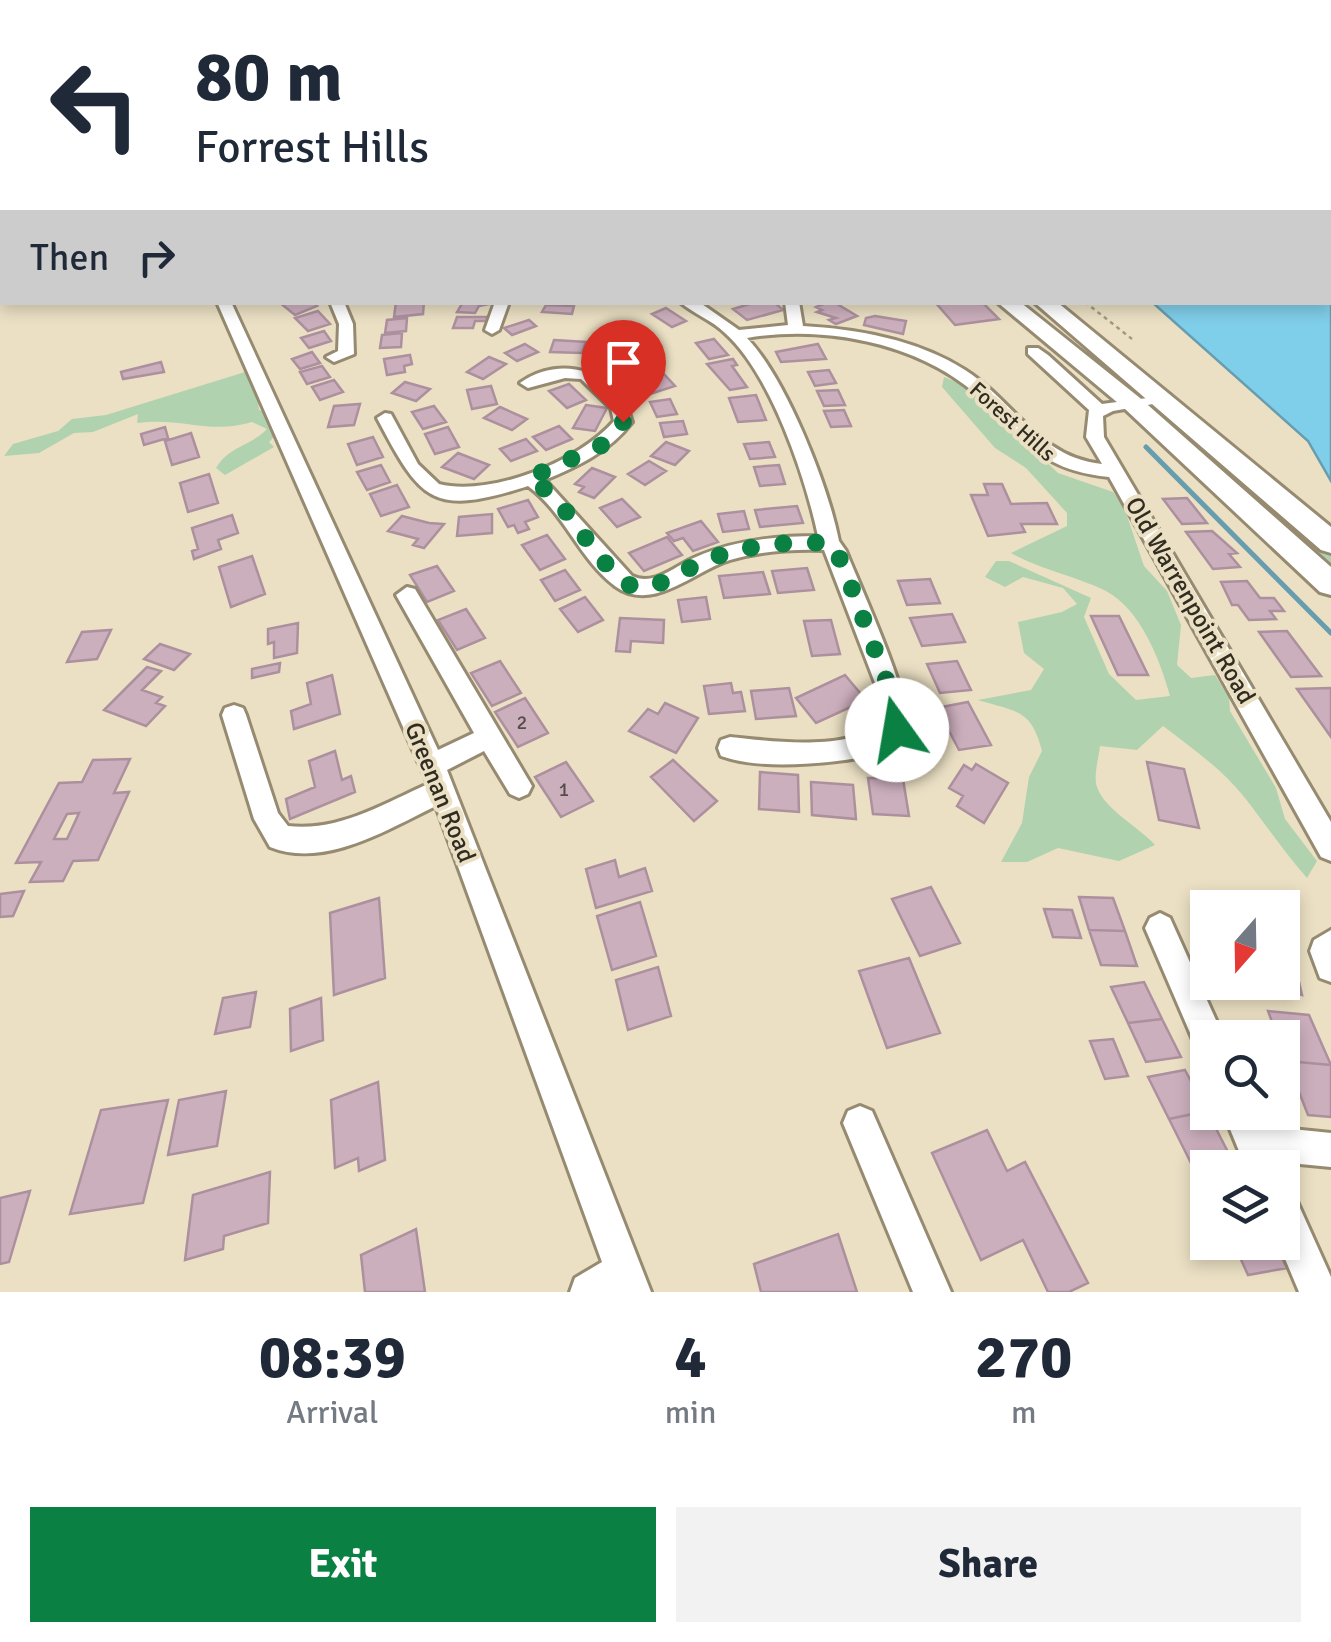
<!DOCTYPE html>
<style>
:root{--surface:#fff;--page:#f2f2f3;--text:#1f2937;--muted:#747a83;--accent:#0b8043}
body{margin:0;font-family:Signika,sans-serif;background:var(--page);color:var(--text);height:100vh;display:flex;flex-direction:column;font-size:38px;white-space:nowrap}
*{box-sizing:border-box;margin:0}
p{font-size:32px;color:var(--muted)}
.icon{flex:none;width:55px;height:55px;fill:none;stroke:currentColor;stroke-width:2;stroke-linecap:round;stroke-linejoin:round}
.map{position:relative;height:1292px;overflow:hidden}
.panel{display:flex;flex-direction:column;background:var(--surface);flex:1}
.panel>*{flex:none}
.top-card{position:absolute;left:0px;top:0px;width:1332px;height:305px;box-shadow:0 5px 15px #0003;background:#fff;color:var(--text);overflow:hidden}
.needle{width:65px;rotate:200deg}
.controls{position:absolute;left:1190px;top:890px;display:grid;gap:20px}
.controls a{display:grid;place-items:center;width:110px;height:110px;border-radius:0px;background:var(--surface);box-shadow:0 5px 15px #0003;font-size:50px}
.pin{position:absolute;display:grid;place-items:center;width:85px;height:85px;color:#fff;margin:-102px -42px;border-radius:50% 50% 50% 0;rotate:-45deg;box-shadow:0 0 10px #0007}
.pin .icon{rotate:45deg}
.me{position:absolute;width:110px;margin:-55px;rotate:347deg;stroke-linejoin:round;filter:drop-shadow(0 0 8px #0008)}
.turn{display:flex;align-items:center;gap:35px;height:210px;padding:0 30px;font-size:45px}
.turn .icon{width:130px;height:130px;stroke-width:2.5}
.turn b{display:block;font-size:70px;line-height:85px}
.then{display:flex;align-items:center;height:95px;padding:0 30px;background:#0003;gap:20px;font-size:38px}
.eta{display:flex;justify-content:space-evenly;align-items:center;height:170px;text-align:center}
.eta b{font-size:60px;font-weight:800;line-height:70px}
.primary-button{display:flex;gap:20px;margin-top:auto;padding:20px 30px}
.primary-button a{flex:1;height:115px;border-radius:0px;background:var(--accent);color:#fff;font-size:40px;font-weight:800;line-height:115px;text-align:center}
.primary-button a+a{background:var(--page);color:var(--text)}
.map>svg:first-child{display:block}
</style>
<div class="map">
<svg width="1331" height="1292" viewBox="0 0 1331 1292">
<rect width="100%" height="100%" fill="#ebe0c4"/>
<path fill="#b1d2af" d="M245 372 256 386 259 410 268 413 267 422 278 433 269 442 274 447 225 475 216 468C229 446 251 446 267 429L252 422C208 435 183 417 137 423L138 414 93 432 74 433 39 453 4 456 13 444 58 431 72 419 106 415Z
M944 377 965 385 1058 473 1113 492 1124 507 1144 566 1167 591 1181 625 1177 665 1191 678 1215 675 1229 697 1230 711 1276 788 1285 819 1317 861 1307 878C1284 852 1266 825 1245 798 1222 769 1192 748 1163 726L1137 750 1100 746C1099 757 1093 776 1097 787 1104 809 1139 827 1155 845L1119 861 1058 848 1027 862H1001L1022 823 1029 777 1042 751C1031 709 1017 712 978 700L1031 690 1044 669 1024 653 1018 622 1062 612 1077 604 1063 588 1023 577 1005 587 985 577 996 561H1009L1091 598 1084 617 1109 674 1136 700 1170 696C1160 660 1141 610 1106 591 1076 576 1041 570 1011 553L1067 526V513L1026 468 995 448 942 387Z
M1171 413 1331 554V576L1157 416Z"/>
<path fill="#7fceea" stroke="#679dae" stroke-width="2.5" d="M1331 132V481L1308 441 1153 303 1330 302Z"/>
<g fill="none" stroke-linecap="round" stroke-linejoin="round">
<path stroke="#679dae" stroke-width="5" d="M1146 447 1331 633"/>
</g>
<path fill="#ccafbd" stroke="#ad909e" stroke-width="2.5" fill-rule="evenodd" d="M279 302H312L317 306 295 315Z
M396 302H424L423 314 394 317Z
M463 302H487L494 303 479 306 475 313 457 312Z
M756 302H774L783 310 747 320 733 309Z
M828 302 837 304 857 316 836 324 829 320 836 318 817 312 822 310 816 307Z
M935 302 984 304 999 319 955 325Z
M546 305 574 306 572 314 542 312Z
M666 308 686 321 672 327 652 314Z
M318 311 330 324 308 331 295 318Z
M875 316 906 321 903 334 864 325 866 318Z
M457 317H488L486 321H475L473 328H453Z
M407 318 406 331 385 333 387 320Z
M529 320 536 326 512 335 504 328Z
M324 331 331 341 309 348 301 338Z
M402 333 401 347 380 348 382 335Z
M714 339 728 355 709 359 696 343Z
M554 340 586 342 582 353 550 352Z
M610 340 635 351 621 360 596 349Z
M525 344 538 352 517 361 505 353Z
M818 344 826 359 781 362 776 352Z
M312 352 320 363 300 369 292 359Z
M410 355 412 364 404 366 405 372 387 375 384 359Z
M489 357 506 364 483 379 467 372Z
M642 357 656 369 636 376 623 363Z
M733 359 737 365 732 366 747 387 730 390 707 364Z
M161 362 164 372 123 379 121 372Z
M322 366 330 377 307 384 300 372Z
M829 370 836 383 815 386 808 372Z
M663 373 675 386 647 395 635 381Z
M334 380 343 392 320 400 312 387Z
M405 382 430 389 416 401 392 393Z
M569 384 586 400 567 408 549 391Z
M491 386 497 404 472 409 467 390Z
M838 390 845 405 824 406 817 391Z
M756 395 766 420 738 422 729 398Z
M670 399 677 414 657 417 650 402Z
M360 404 354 425 328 427 334 406Z
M586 405 607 408 595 431 573 428Z
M434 406 446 422 423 429 412 412Z
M500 407 527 419 512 430 484 418Z
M844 410 851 426 831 427 824 411Z
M683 421 687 434 664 437 660 423Z
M559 426 572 439 546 450 533 437Z
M165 427 168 438 144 445 141 434Z
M448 427 459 447 435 454 425 434Z
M191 433 199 457 172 465 165 441Z
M373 437 383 457 357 465 348 444Z
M526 439 537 451 511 461 500 449Z
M666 442 689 451 675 465 651 456Z
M769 442 775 457 750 459 744 444Z
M458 453 489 465 474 479 442 467Z
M649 461 666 471 645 485 628 474Z
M381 465 390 482 367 490 357 472Z
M779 465 785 484 760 486 754 467Z
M592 468 615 477 594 498 579 492 584 487 575 484Z
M209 474 218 503 188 512 180 483Z
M984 484H1002L1011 504 1047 503 1057 524H1021L1025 532 988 536 971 495H988Z
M397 485 409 507 381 516 370 494Z
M1187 498 1207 523 1182 524 1163 499Z
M622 499 640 517 617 527 600 508Z
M528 500 538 517 525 522 529 529 518 533 514 525 508 527 498 509Z
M797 506 803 523 760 527 755 510Z
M744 511 749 529 723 532 718 514Z
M492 514V533L457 536 459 517Z
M232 515 238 533 218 540 221 549 194 559 192 551 198 549 192 528Z
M402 516 429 523 444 524 424 548 413 545 418 539 388 531Z
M701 521 718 542 693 551 683 538 674 541 667 533Z
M1212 531 1237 553 1229 554 1240 567 1213 569 1186 532Z
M547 535 565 559 540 570 522 545Z
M667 537 682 555 644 571 629 553Z
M252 556 265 594 231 607 219 567Z
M437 566 454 591 427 602 410 575Z
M807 568 814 590 778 593 772 571Z
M565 570 580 590 555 601 541 580Z
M763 572 770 594 724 598 719 576Z
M930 579 940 603 907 605 898 581Z
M1247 581 1260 598H1274L1284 611H1270L1276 619 1249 620 1238 605H1232L1221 582Z
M585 597 603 620 578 632 560 609Z
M706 597 710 619 682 622 678 600Z
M466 609 485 638 457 650 438 620Z
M952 614 965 642 922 646 910 618Z
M1091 616H1119L1148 675H1118Z
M620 618 664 620 663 643 631 641 630 652 616 651Z
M831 620 840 654 812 656 804 621Z
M298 623 297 653 274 658V642L268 644V629Z
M111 630 97 659 67 662 82 632Z
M1287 631 1321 676 1291 677 1259 632Z
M160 644 190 654 174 670 144 659Z
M500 661 521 693 492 706 471 673Z
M957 661 971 690 940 693 927 664Z
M280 663 279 672 252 678V669Z
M147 667 161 671 142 690 162 697 156 703 165 706 146 726 104 710Z
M332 675 340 714 294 729 291 711 311 704 307 683Z
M845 675 866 700 816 723 796 698Z
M731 683 733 693 741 692 745 711 709 714 704 686Z
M789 688 796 716 756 719 751 691Z
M1331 688V737L1297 689Z
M525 698 548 733 518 747 495 712Z
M968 702 991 745 959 750 937 708Z
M665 703 698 718 676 753 629 731 648 709 658 714Z
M335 751 342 780 351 776 355 792 290 819 286 799 315 787 309 761Z
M130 759 114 793 129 792 98 860 73 861 63 881 30 882 41 862 16 863 59 783 82 782 93 760ZM79 813 67 839H54L67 814Z
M673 760 717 801 694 821 651 777Z
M566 762 593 801 561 817 535 777Z
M1147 762 1184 769 1199 828 1159 820Z
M976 764 1008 783 984 823 957 806 963 796 949 788 964 765 972 770Z
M760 772 798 775 799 812 759 809Z
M868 778 903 779 909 816 873 814Z
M811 782 853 785 856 819 812 815Z
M615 860 619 877 645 868 652 891 596 908 586 869Z
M931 887 960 943 920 956 892 899Z
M24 891 13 916 0 917V894Z
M1079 897 1113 898 1125 931 1089 930Z
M379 898 385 978 334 995 330 913Z
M640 902 656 956 612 970 597 916Z
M1044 909 1072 910 1081 938 1053 937Z
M1282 925 1286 926 1294 960 1282 956Z
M1089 930 1125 931 1137 966 1101 965Z
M1282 956 1294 960 1302 995 1264 985 1282 982Z
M909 958 940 1033 887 1048 859 971Z
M658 967 671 1016 628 1030 616 980Z
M1144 982 1162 1019 1128 1023 1111 987Z
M256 992 250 1027 215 1034 223 998Z
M321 998 323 1040 291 1051 290 1009Z
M1268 1011 1309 1015 1331 1065 1287 1061 1282 1038H1278Z
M1162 1019 1181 1057 1146 1062 1128 1023Z
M1113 1039 1128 1076 1105 1079 1090 1041Z
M1287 1061 1331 1065V1117L1308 1115Z
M1185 1070 1207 1111 1169 1119 1148 1077Z
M378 1082 385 1160 359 1171 358 1158 335 1168 331 1100Z
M226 1091 217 1146 168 1155 179 1100Z
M168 1100 143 1203 70 1214 101 1110Z
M1207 1111 1230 1156 1191 1163 1169 1119Z
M987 1130 1007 1171 1025 1162 1088 1283 1069 1292H1048L1023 1240 981 1260 932 1153Z
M270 1172 268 1223 224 1236 223 1249 185 1260 193 1195Z
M30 1191 9 1262 0 1264V1198Z
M416 1229 425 1292H365L361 1255Z
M838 1234 857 1292H761L754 1264Z
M1233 1242H1274L1287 1268 1248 1275Z"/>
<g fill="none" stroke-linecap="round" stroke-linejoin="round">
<defs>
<path id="minor" d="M0 164H2V170H0Z
M217 302H231L438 750 474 733 396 595 407 587 415 589 532 786 528 794 519 798 510 794 484 751 447 770 651 1292H570L575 1278 602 1262 436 806C388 829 325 869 270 847L254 819 222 715 225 708 234 705 243 708 246 715 278 813 288 826C338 832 383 804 428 784Z
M330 302H344L353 324 354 354 334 362 326 357 338 351 339 324Z
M495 302H509L499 330 492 334 485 330Z
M680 302H699L739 330 788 325 785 302H799L803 326C858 329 918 340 965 370 1014 401 1039 458 1102 464L1086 437 1089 410 1028 354V348H1038L1048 355 1102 404 1170 395V401L1113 411 1103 416 1104 437 1331 822V861L1321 857 1109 477C1033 469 1027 436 975 393 915 342 823 325 747 338 786 379 828 485 839 541L846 551C857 579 918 712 907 733 897 752 856 759 837 761 802 765 755 768 721 756L718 748 721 740 730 737C778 742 842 751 884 724L882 701 824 550C793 549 760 551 730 560 695 570 653 614 615 586 579 559 565 513 528 486 431 517 421 501 377 418L385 413 391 414 418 464 439 484C491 497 580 461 614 421L611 408 581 379 565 378 528 388 520 383C562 353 618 371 632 422 609 452 578 466 545 480L632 576C654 587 676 565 696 557 734 540 777 536 818 536 805 476 771 374 725 333 712 320 694 314 680 302Z
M1160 913 1170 918 1224 1038H1208V1054L1197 1049 1145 928 1150 918Z
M1331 930V982L1320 978 1310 951 1314 940Z
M860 1106 872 1111 951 1292H913L843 1123 848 1111Z
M1223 1112H1257L1263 1126 1331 1133V1167L1279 1162 1281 1168H1246Z
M1282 1192 1295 1197 1331 1277V1292H1299L1278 1242H1282Z"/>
<path id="highway" d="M997 302H1020L1140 398 1331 567V595L1320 592 1124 408Z
M1034 302H1057L1331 527V553L1321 550Z"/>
</defs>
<use href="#minor" stroke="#968b71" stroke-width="6"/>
<use href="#highway" stroke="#968b71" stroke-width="6"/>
<path stroke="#a29a84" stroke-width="2.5" stroke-dasharray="4 4" stroke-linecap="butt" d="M1085 302 1132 339"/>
<use href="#minor" fill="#fff" fill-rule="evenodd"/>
<use href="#highway" fill="#fff" fill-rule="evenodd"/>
</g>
<linearGradient id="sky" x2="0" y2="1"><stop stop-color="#7ebee9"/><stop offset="0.42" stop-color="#f6f1e4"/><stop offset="1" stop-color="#f6f1e4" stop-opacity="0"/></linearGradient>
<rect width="1331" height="313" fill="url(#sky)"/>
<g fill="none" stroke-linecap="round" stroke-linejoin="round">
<path stroke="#0b8043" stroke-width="18" stroke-dasharray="0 32.4" d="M623 422 604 444 529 478C573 503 590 561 633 587 662 590 685 567 712 558 747 545 792 541 829 543L842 562 894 701 897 730"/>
</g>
<g text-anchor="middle" stroke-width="8" stroke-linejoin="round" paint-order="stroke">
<g font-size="20" fill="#574d48">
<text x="522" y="729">2</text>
<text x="564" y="796">1</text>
</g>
<g font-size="22" fill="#302c21" stroke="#ebe0c4">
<text transform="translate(1013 421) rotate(42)" y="8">Forest Hills</text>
</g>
<g font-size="25" fill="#302c21" stroke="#ebe0c4">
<text transform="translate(1191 600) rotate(60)" y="9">Old Warrenpoint Road</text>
<text transform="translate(441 792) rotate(68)" y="9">Greenan Road</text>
</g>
</g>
</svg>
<div class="controls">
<a><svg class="needle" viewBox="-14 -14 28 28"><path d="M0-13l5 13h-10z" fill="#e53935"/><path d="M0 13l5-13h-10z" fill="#747a83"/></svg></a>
<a><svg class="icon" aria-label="search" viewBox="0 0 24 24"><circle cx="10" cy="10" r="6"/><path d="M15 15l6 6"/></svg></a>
<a><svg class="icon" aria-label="layers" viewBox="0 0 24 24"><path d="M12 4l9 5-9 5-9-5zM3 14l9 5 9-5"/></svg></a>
</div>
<div class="pin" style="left:623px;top:422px;background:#d93025"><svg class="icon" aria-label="arrive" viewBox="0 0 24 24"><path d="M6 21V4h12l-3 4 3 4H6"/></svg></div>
<svg class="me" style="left:897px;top:730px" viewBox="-20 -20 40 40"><circle r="19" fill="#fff"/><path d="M0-13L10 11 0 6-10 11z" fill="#0b8043"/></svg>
<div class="top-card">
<div class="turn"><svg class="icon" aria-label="left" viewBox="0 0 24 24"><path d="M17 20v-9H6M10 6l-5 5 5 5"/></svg><div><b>80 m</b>Forrest Hills</div></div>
<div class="then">Then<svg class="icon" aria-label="right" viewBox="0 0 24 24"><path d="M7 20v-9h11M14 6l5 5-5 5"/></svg></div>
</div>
</div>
<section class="panel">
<div class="eta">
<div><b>08:39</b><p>Arrival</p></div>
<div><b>4</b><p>min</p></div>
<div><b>270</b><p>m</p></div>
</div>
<div class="primary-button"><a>Exit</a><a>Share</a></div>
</section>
